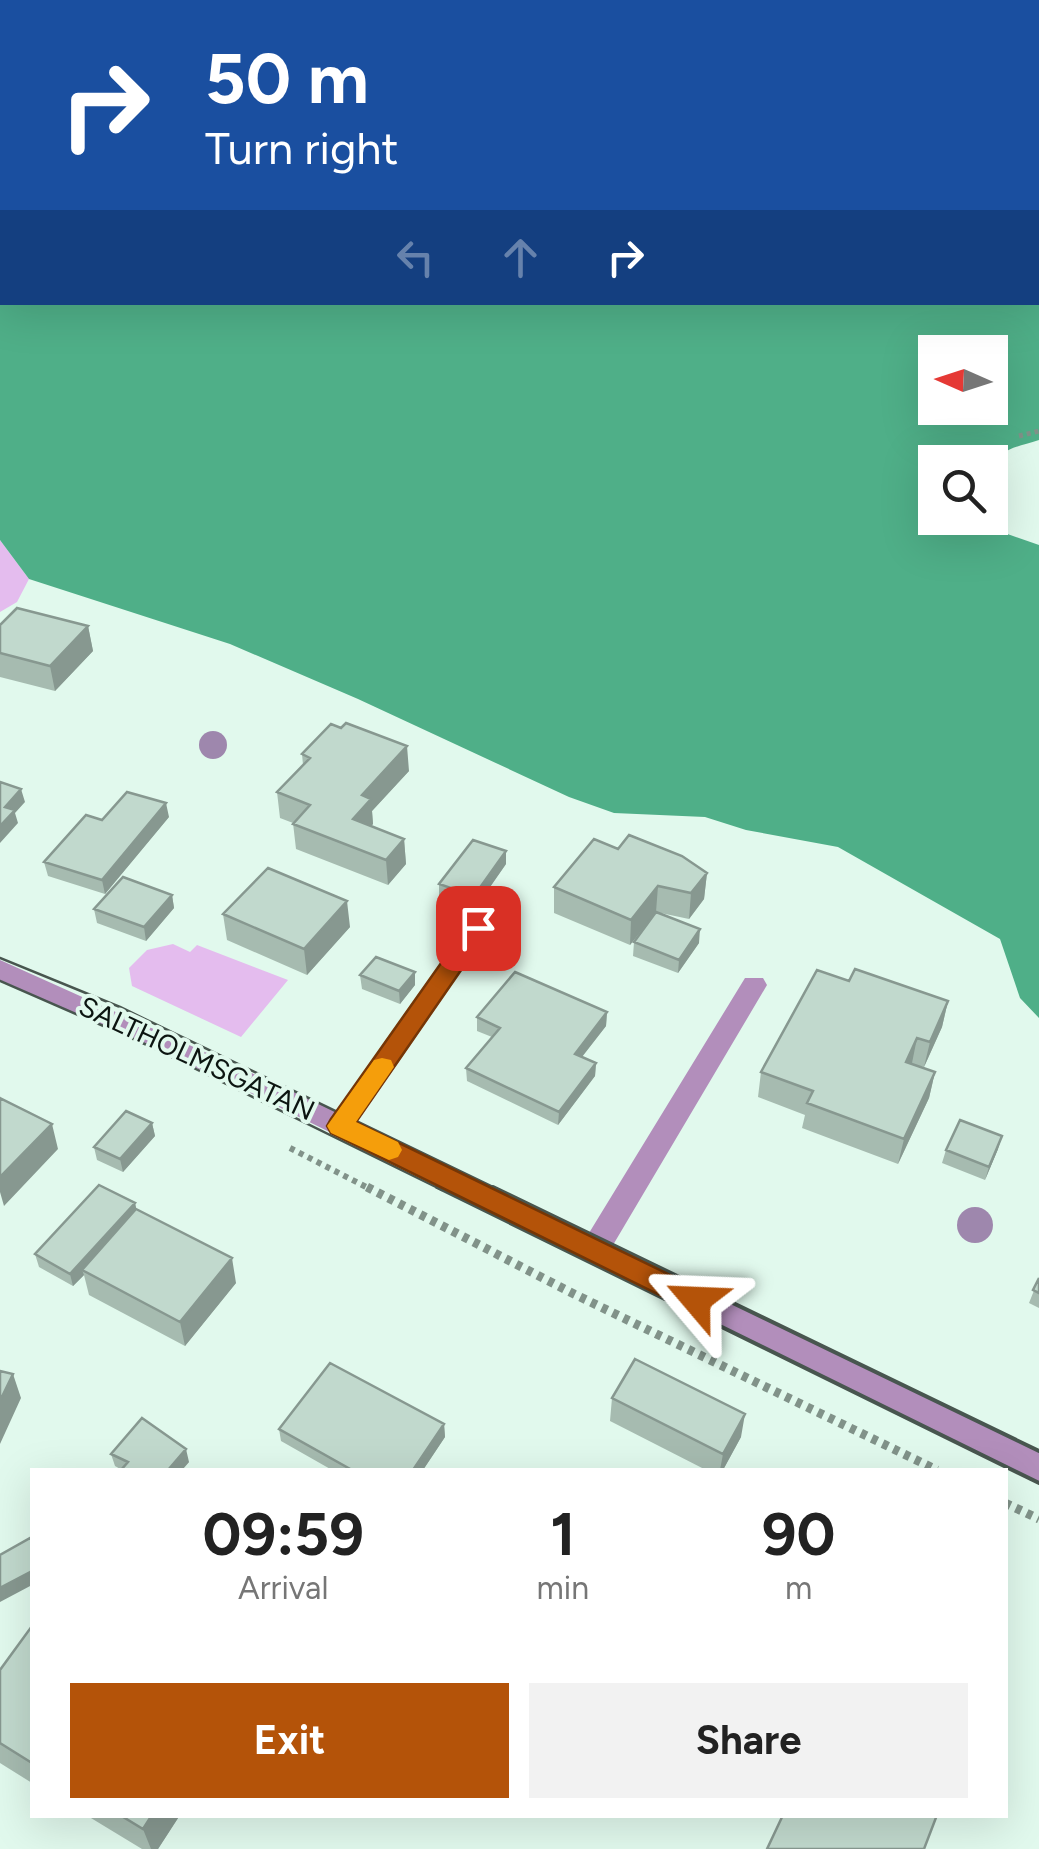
<!DOCTYPE html>
<style>
:root{--surface:#fff;--page:#f2f2f2;--text:#222;--muted:#767676;--accent:#b45309}
body{margin:0;font-family:Figtree,sans-serif;background:var(--page);color:var(--text);height:100vh;display:flex;flex-direction:column;font-size:38px;white-space:nowrap}
*{box-sizing:border-box;margin:0}
p{font-size:32px;color:var(--muted)}
.icon{flex:none;width:55px;height:55px;fill:none;stroke:currentColor;stroke-width:2;stroke-linecap:round;stroke-linejoin:round}
.map{position:relative;flex:1;overflow:hidden}
.drawer{position:absolute;left:30px;top:1468px;width:978px;height:350px;display:flex;flex-direction:column;background:var(--surface);border-radius:0px;box-shadow:0 10px 40px #0002}
.drawer>*{flex:none}
.hud{position:absolute;left:0px;top:0px;width:1040px;height:305px;box-shadow:0 10px 40px #0002;background:#1a4fa0;color:#fff;overflow:hidden}
.needle{width:65px;rotate:273deg}
.buttons{position:absolute;left:918px;top:335px;display:grid;gap:20px}
.buttons a{display:grid;place-items:center;width:90px;height:90px;border-radius:0px;background:var(--surface);box-shadow:0 10px 40px #0002;font-size:50px}
.pin{position:absolute;display:grid;place-items:center;width:85px;height:85px;color:#fff;margin:-42px;border-radius:20px;box-shadow:0 5px 15px #0006}
.me{position:absolute;width:110px;margin:-55px;rotate:296deg;stroke-linejoin:round;filter:drop-shadow(0 0 8px #0008)}
.turn{display:flex;align-items:center;gap:35px;height:210px;padding:0 40px;font-size:45px}
.turn .icon{width:130px;height:130px;stroke-width:2.5}
.turn b{display:block;font-size:70px;line-height:85px}
.lanes{display:flex;align-items:center;height:95px;padding:0 40px;background:#0003;justify-content:center;gap:50px;direction:ltr}
.lanes .off{opacity:.35}
.eta{display:flex;justify-content:space-evenly;align-items:center;height:170px;text-align:center}
.eta b{font-size:60px;font-weight:700;line-height:70px}
.action{display:flex;gap:20px;margin-top:auto;padding:20px 40px}
.action a{flex:1;height:115px;border-radius:0px;background:var(--accent);color:#fff;font-size:40px;font-weight:700;line-height:115px;text-align:center}
.action a+a{background:var(--page);color:var(--text)}
.map>svg:first-child{display:block}
</style>
<div class="map">
<svg width="1039" height="1849" viewBox="0 0 1039 1849">
<rect width="100%" height="100%" fill="#e1f9ed"/>
<path fill="#e4bcee" d="M0 540 29 579 17 602 0 612Z
M173 944 190 952 197 945 288 980 241 1037 132 986 129 968 147 950Z"/>
<path fill="#4faf88" fill-rule="evenodd" d="M207 0H1039V440C1015 448 999 447 990 474V462H935V518L990 515 999 531 1039 545V1018L1020 998 1000 939 838 847 746 830 705 817 614 813 569 797 358 699 230 644 29 579 0 540V55L2 302H1038V2H198ZM935 352H990V408H935Z"/>
<g fill="none" stroke-linecap="round" stroke-linejoin="round">
<path stroke="#819289" stroke-width="4" stroke-dasharray="2.5 2.5" stroke-linecap="butt" d="M449 0 453 2
M128 2 139 0"/>
<path stroke="#819289" stroke-width="5" stroke-dasharray="4 4" stroke-linecap="butt" d="M1019 436 1039 431"/>
<path stroke="#819289" stroke-width="6" stroke-dasharray="5 5" stroke-linecap="butt" d="M290 1148 372 1190"/>
<path stroke="#819289" stroke-width="9" stroke-dasharray="6 6" stroke-linecap="butt" d="M367 1187 574 1294 937 1470
M1005 1503 1039 1519"/>
<path fill="#b28ebb" fill-rule="evenodd" d="M478 919 491 928 487 934 358 1121 589 1233 745 978H763L767 985 613 1245 1039 1451V1482L234 1085 0 980V960L336 1111 469 922Z"/>
<path stroke="#48564f" stroke-width="2.5" d="M0 958 120 1007 499 1190
M0 981 147 1045 442 1190"/>
<path stroke="#48564f" stroke-width="4" d="M437 1187 1039 1483
M493 1187 1039 1451"/>
</g>
<g fill="#9e87ad">
<circle cx="213" cy="745" r="14"/>
<circle cx="975" cy="1225" r="18"/>
</g>
<path fill="#a6bbb0" d="M0 625 88 626 93 651 55 691 0 677Z
M302 754 409 771 372 811 373 824 371 826 404 839 406 864 388 885 296 849 293 823 280 818 277 792 303 765Z
M169 817 105 894 48 876 44 862Z
M618 849 707 873 704 899 689 919 656 912 630 945 554 913V887Z
M506 864 474 910 439 898V884Z
M172 895 174 908 146 941 97 923 94 909Z
M223 914 350 927 307 975 227 940Z
M634 942 699 943 678 973 633 956Z
M360 975 415 985 400 1004 362 989Z
M849 981 948 1001 942 1027 924 1067 911 1064 935 1072 929 1098 898 1164 802 1128 805 1115 758 1097 761 1072Z
M607 1012 606 1026 582 1057 596 1063 595 1076 558 1125 467 1081 466 1068 492 1037 477 1031V1017Z
M152 1123 155 1136 123 1172 97 1160 94 1147Z
M998 1149 985 1180 942 1163 946 1150Z
M135 1203 136 1210 236 1283 185 1346 89 1295 84 1275 73 1286 39 1267 35 1254Z
M1039 1278V1308L1029 1303Z
M612 1398 741 1437 723 1470H706L610 1421Z
M444 1424 445 1437 423 1470H332L281 1441 279 1429Z
M111 1454 189 1462 182 1470H122L115 1466Z
M32 1626V1783L0 1763V1670Z
M86 1815H180L158 1849H142Z"/>
<path fill="#879890" d="M88 626 93 651 55 691 50 666Z
M407 746 409 771 372 811 373 824 355 845 353 819 362 795Z
M21 789 25 802 15 813 18 823 0 843V826L5 807Z
M166 803 169 817 105 894 102 880Z
M404 839 406 864 388 885 386 860Z
M506 851V864L474 910V896Z
M707 873 704 899 689 919 691 893Z
M658 886 656 912 630 945 631 920Z
M172 895 174 908 146 941 144 927Z
M347 901 350 927 307 975 304 949Z
M700 929 699 943 678 973 679 960Z
M415 972V985L400 1004 399 991Z
M948 1001 942 1027 924 1067 930 1042Z
M607 1012 606 1026 574 1067 575 1054Z
M917 1038 912 1063 900 1087 906 1062Z
M596 1063 595 1076 558 1125 559 1112Z
M935 1072 929 1098 898 1164 904 1139Z
M152 1123 155 1136 123 1172 120 1159Z
M52 1124 58 1149 4 1206 0 1192V1177Z
M1002 1136 998 1149 985 1180 989 1167Z
M135 1203 138 1216 82 1270 84 1275 73 1286 70 1274Z
M232 1258 236 1283 185 1346 180 1322Z
M13 1374 21 1398 0 1444V1401Z
M745 1414 741 1437 723 1470H720L723 1454Z
M444 1424 445 1437 423 1470H413Z
M186 1449 189 1462 182 1470H168Z
M32 1571V1585L0 1602V1588Z
M152 1815H180L158 1849H151L143 1829Z"/>
<path fill="#c1d9cd" stroke="#879890" stroke-width="2.5" d="M17 608 88 626 50 666 0 653V625Z
M346 723 407 746 362 795 371 799 353 819 404 839 386 860 293 824 310 805 277 792 310 758 302 754 331 724 341 728Z
M0 782 21 789 5 807 15 810 0 826Z
M127 792 166 803 102 880 44 862 86 815 102 820Z
M629 835 682 856 707 873 691 893 658 886 631 920 554 887 594 839 618 849Z
M473 840 506 851 474 896 439 884Z
M268 868 347 901 304 949 223 914Z
M123 877 172 895 144 927 94 909Z
M656 912 700 929 679 960 634 942Z
M376 957 415 972 399 991 360 975Z
M855 969 948 1001 930 1042 917 1038 906 1062 935 1072 904 1139 807 1103 813 1091 761 1072 817 970 849 981Z
M515 972 607 1012 575 1054 596 1063 559 1112 466 1068 500 1028 477 1017Z
M0 1098 52 1124 0 1177Z
M126 1111 152 1123 120 1159 94 1147Z
M960 1120 1002 1136 989 1167 946 1150Z
M99 1185 135 1203 70 1274 35 1254Z
M136 1209 232 1258 180 1322 82 1270Z
M1039 1278V1293L1033 1290Z
M635 1359 745 1414 723 1454 612 1398Z
M330 1363 444 1424 413 1470H352L279 1429Z
M0 1371 13 1374 0 1401Z
M142 1418 186 1449 168 1470H121L128 1462 111 1454Z
M32 1537V1571L0 1588V1555Z
M32 1626V1763L0 1743V1670Z
M120 1815H152L143 1829Z
M783 1815H937L924 1849H767Z"/>
<path fill="#b45309" stroke="#753606" stroke-width="2.5" d="M478 920 489 928 486 934 356 1122 705 1292 709 1300 705 1308 696 1312 686 1308 331 1133 327 1126 331 1119 470 922Z"/>
<path fill="#f59e0b" d="M382 1058 391 1060 394 1067 356 1122 398 1142 402 1150 398 1157 389 1160 331 1133 327 1126 374 1060Z"/>
<g text-anchor="middle" stroke-width="8" stroke-linejoin="round" paint-order="stroke">
<g font-size="28" fill="#0c1511" stroke="#e1f9ed">
<text transform="translate(197 1058) rotate(25)" y="10">SALTHOLMSGATAN</text>
</g>
</g>
</svg>
<div class="buttons">
<a><svg class="needle" viewBox="-14 -14 28 28"><path d="M0-13l5 13h-10z" fill="#e53935"/><path d="M0 13l5-13h-10z" fill="#767676"/></svg></a>
<a><svg class="icon" aria-label="search" viewBox="0 0 24 24"><circle cx="10" cy="10" r="6"/><path d="M15 15l6 6"/></svg></a>
</div>
<div class="pin" style="left:478px;top:928px;background:#d93025"><svg class="icon" aria-label="arrive" viewBox="0 0 24 24"><path d="M6 21V4h12l-3 4 3 4H6"/></svg></div>
<svg class="me" style="left:696px;top:1300px" viewBox="-20 -20 40 40"><path d="M0-17L14 15 0 8-14 15z" fill="#b45309" stroke="#fff" stroke-width="4"/></svg>
<div class="hud">
<div class="turn"><svg class="icon" aria-label="right" viewBox="0 0 24 24"><path d="M7 20v-9h11M14 6l5 5-5 5"/></svg><div><b>50 m</b>Turn right</div></div>
<div class="lanes"><svg class="icon off" aria-label="left" viewBox="0 0 24 24"><path d="M17 20v-9H6M10 6l-5 5 5 5"/></svg><svg class="icon off" aria-label="ahead" viewBox="0 0 24 24"><path d="M12 20V5M6 11l6-6 6 6"/></svg><svg class="icon" aria-label="right" viewBox="0 0 24 24"><path d="M7 20v-9h11M14 6l5 5-5 5"/></svg></div>
</div>
<section class="drawer">
<div class="eta">
<div><b>09:59</b><p>Arrival</p></div>
<div><b>1</b><p>min</p></div>
<div><b>90</b><p>m</p></div>
</div>
<div class="action"><a>Exit</a><a>Share</a></div>
</section>
</div>
